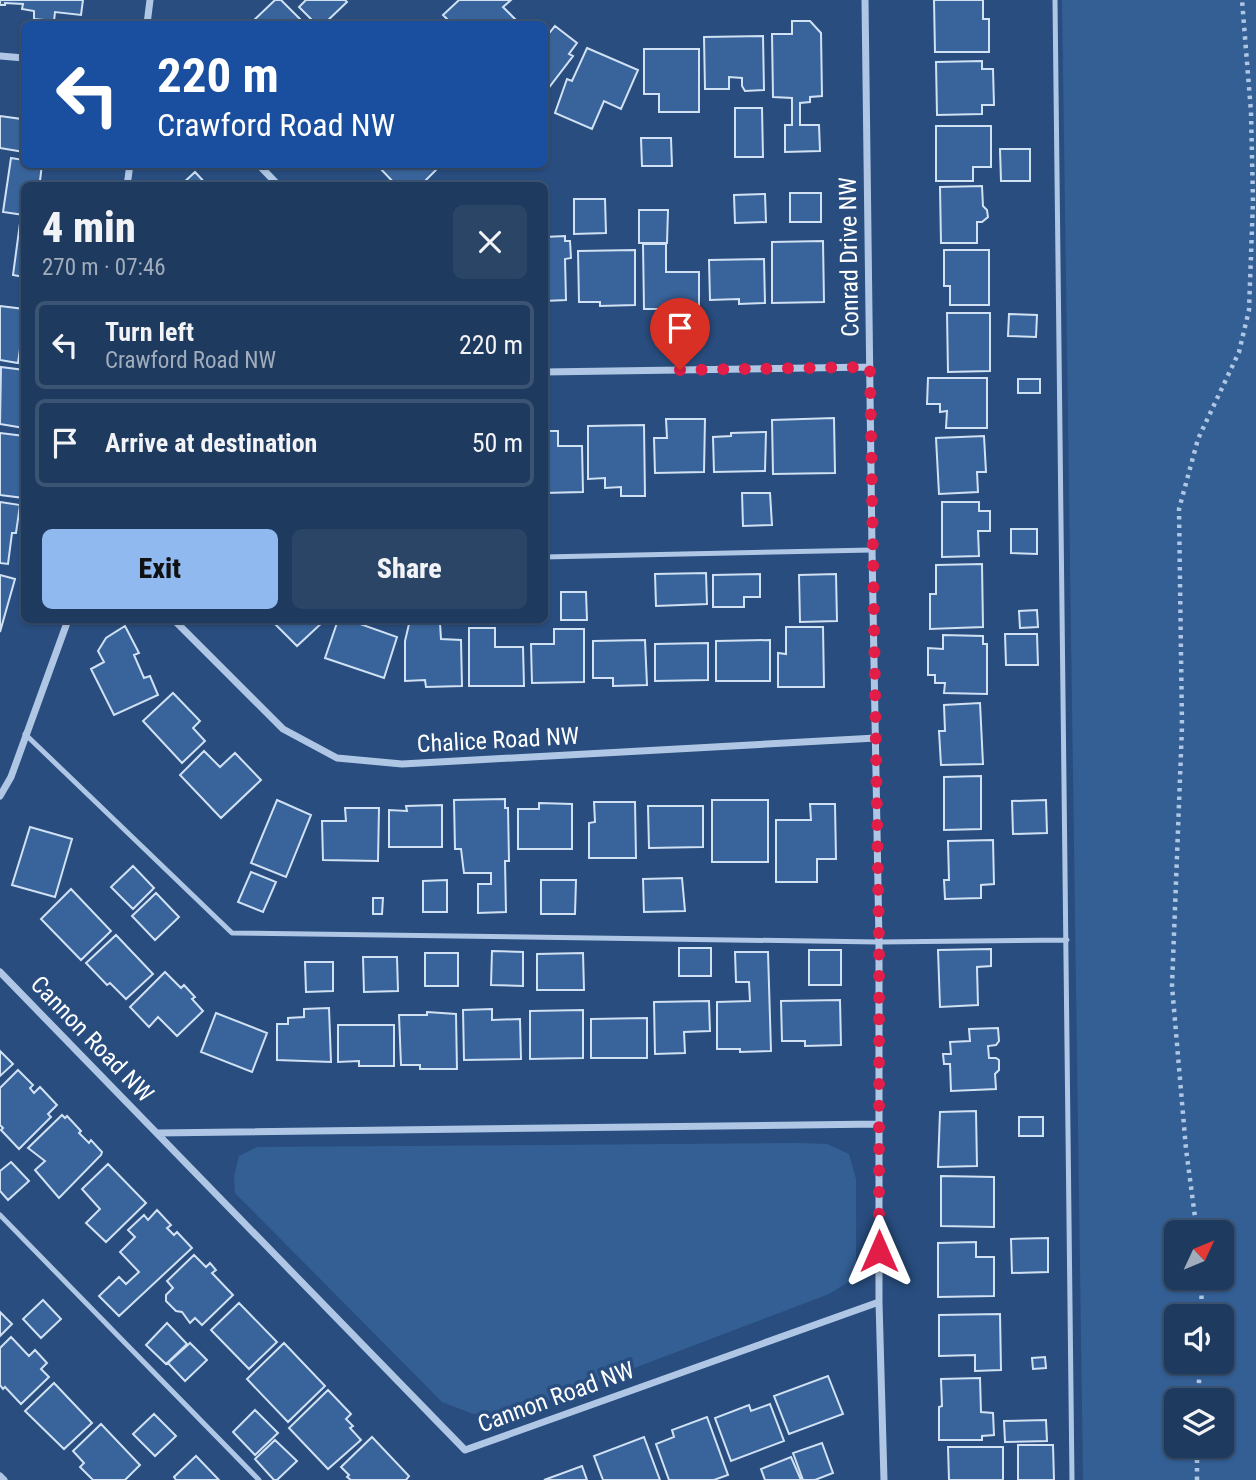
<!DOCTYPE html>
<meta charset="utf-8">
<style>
:root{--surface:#1e3a5e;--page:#2b4567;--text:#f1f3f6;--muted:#a1adbc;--line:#3c5473;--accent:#90b9f0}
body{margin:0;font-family:"Roboto Condensed",sans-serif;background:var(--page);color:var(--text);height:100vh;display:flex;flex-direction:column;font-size:26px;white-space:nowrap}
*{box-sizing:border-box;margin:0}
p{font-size:23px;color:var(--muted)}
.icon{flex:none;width:38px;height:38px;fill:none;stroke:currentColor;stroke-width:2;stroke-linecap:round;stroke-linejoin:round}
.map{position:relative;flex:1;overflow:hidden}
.panel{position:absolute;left:21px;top:182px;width:527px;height:441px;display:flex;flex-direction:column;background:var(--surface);border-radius:10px;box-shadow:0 2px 5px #0004,0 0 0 2px var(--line)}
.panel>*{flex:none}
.banner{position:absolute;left:21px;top:21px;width:527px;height:147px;border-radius:10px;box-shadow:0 2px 5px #0004,0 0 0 2px var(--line);background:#1a4fa0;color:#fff;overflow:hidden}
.needle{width:46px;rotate:46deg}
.fabs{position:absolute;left:1164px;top:1220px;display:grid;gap:14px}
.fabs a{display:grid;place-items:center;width:70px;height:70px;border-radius:10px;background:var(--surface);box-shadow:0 2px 5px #0004,0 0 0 2px var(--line);font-size:35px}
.pin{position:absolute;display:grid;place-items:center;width:60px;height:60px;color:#fff;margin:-72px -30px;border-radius:50% 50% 50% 0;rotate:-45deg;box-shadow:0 0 7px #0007}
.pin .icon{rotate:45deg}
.me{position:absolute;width:77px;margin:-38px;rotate:0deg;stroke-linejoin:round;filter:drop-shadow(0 0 5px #0008)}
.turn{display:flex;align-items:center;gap:24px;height:147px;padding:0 21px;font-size:32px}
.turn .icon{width:91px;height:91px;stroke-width:2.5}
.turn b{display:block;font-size:49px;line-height:60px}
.round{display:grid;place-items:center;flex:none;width:74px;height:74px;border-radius:10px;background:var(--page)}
.overview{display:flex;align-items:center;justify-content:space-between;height:119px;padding:0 21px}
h1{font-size:42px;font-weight:800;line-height:52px}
.button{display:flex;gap:14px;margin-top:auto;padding:14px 21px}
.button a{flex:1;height:80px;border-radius:10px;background:var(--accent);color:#111;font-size:28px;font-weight:800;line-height:80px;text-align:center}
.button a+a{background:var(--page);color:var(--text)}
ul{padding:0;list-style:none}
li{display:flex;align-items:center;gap:21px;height:88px;margin:0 14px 10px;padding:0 7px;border:4px solid var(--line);border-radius:10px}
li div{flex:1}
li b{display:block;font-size:26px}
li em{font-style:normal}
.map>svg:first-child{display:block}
</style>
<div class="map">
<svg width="1256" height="1480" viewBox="0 0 1256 1480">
<rect width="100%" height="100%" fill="#284d7e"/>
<path fill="#335f95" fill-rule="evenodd" d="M1062 0H1256V1480H1083ZM1176 1232H1222V1278H1176ZM1176 1316H1222V1362H1176ZM1176 1400H1222V1446H1176Z
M798 1143 827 1144 849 1154 856 1179V1273L847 1283 829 1294 524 1410 473 1414 442 1402 235 1193 234 1176 239 1156 257 1147Z"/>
<path fill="#39649b" stroke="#d1e1f4" stroke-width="2" d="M0 0H83L81 15 55 12 54 21 34 19V11L22 9 23 4 5 3V5H0Z
M275 0H281L305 24H250Z
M306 0H345L347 2 324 24H316L299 7Z
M459 0H511L503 7 518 22 516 24H452L443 15Z
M934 0H983V19H989V52H935Z
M792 21H810L821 33 822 96 810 97V102L800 103V125H819L820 151 785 152V125H792V98L773 97 772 34H792Z
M555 26 577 43 569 54 573 56 544 94V34L547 36Z
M763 36 764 90 745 91 742 86V78L729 77V89H705L704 37Z
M587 48 638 70 621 109 604 101 592 129 555 113 567 79 572 81Z
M644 49H699V112H659V94H644Z
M982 61V69H993L994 105H982V114L937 115 936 62Z
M24 98V152L0 148V116L22 119Z
M735 108H762L763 157H735Z
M936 126H991V167H973V181H936Z
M641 138H671L672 166H642Z
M1000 149H1030V181H1001Z
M11 158 24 160V164H42L40 181 68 186H24V215L3 212Z
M376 164H435L438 168 420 186H397Z
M195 172 208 186H180Z
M982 186 983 206 987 210 988 217 982 222H977V243H941L940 187Z
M790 193H821V222H790Z
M765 194 766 222 735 223 734 195Z
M574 199H605L606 233 574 234Z
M639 210H668L667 243H639Z
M20 223H24V277L13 275Z
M565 236V241H570L571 258 565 259 566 300 544 301V237Z
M823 241 824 302 772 303V242Z
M643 244H666V272H699V309H644Z
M635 250V305L600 306V302H579L578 251Z
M944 250H989V305H950V286H944Z
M764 259 765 303 739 304V299L710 300 709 260Z
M0 306 24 309V343L21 342 18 363 0 360Z
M947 313H990V371L948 372Z
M1009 314 1037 315 1036 337 1008 336Z
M1 367 24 370V428L0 424Z
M928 378H987V428H946L947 411 940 412V404H927Z
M1018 379H1040V393H1018Z
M834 418 835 473 773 474 772 420Z
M666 419H705L704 472 655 473 654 438H667Z
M644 425 645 496H621V487L605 488V478L588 479V426Z
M544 431H558V446H582L583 492 544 493Z
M766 432 765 471 714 472 713 437 731 436V433Z
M0 433 24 436V498L0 495Z
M984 436 986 472H977L978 492 939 494 936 438Z
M742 493H770L772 525 743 526Z
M0 502 20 505 16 533H12L8 564 0 563Z
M942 502H979V511H990V531H978L979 556 942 557Z
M1011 529H1037V554L1011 553Z
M982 564 983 627 930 629V594H936V565Z
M706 573 707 604 656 606 655 574Z
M760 574V597H744V607H713V575Z
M836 574 837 621 800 622 799 575Z
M0 575 15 579 0 632Z
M561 592H586L587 620H561Z
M1037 610 1038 627 1020 628 1019 611Z
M271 620H325L297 646Z
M338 620H349L397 637 384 678 325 658Z
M440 623 441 639 461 640 462 686 426 687 425 680 405 681V641L409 624Z
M125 626 139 653 134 655 144 678 150 676 158 695 114 715 91 669 104 662 98 651 106 638Z
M786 627H823L824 687H778V653L786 654Z
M469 628H495V647H523L524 686H469Z
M554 629H584V682L532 683 531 644H554Z
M1005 634H1037L1038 665H1006Z
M943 635 983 636V644H987V694L944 693 945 683H935V675H928V648L943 649Z
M645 640 647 685 613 686V678H593V641Z
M770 640V681H716V641Z
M708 643V680L655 681V644Z
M173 693 200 721 193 728 205 741 182 763 143 721Z
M980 703 983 764 941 765 939 731H945L944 705Z
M204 751 220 767 235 753 261 780 221 818 180 775Z
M981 776V829L944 830V777Z
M505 799V808H508L509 861H505L506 912 478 913V884H491V873H464L461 849H455L454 800Z
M277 800 311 815 286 877 251 863Z
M712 800H768V862H712Z
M1046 800 1047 833 1013 834 1012 801Z
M594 802H635L636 858H589V823L595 822Z
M539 803 572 804V849H518V809H539Z
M810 804H835L836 859H817V882H776V820H811Z
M442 805V847H389V810L407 811 406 806Z
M648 806H703V847L649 848Z
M345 808H379L378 861 323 860 322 821H346Z
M30 827 72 839 55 897 12 885Z
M993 840 994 884 981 885V898L945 899 944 880H949L948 841Z
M133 866 154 888 133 909 111 887Z
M251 872 276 882 263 912 238 902Z
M682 878 685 911 644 912 643 879Z
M447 880V912H423V881Z
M541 880H576L575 914H541Z
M71 889 111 931 81 960 41 919Z
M156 893 179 917 155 940 132 916Z
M373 898H383L382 914H373Z
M116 935 153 974 126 999 110 983 107 985 86 963Z
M679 948H711V976H679Z
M991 949V966L977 967 978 1005 940 1007 938 950Z
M809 950H841V985H809Z
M492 951 523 952V986L491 985Z
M735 952H768L771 1051 740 1052V1049H717V1002L750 1001 749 982H736Z
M425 953H458V986H425Z
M583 953 584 990H537V954Z
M363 957H397L398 991 364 992Z
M305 962H333V991L306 992Z
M165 972 181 988 184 985 195 997 192 999 203 1011 177 1036 158 1017 149 1027 130 1007Z
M840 1000 841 1045 805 1046V1041H782L781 1001Z
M709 1001 710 1031 684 1032 685 1053 655 1054 654 1002Z
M329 1008 331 1062 277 1060V1024H288V1018L304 1017V1009Z
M492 1009V1020L520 1019 521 1059 464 1060 463 1010Z
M583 1010V1058L530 1059V1011Z
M427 1012 456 1014 457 1069H420V1065H401L399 1015H427Z
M216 1013 267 1033 252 1072 201 1052Z
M647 1018V1058H591V1019Z
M338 1025H394V1066H359V1061L338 1062Z
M998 1028 999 1041 996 1045 988 1046 989 1058H996L999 1060V1070L995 1074 996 1089 951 1091 950 1064H944L943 1054H951L950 1042 970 1041 969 1029Z
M0 1051 13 1064 0 1076Z
M18 1070 33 1085 30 1088 34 1093 40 1087 57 1105 48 1114 51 1117 19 1149 1 1130 3 1128 0 1125V1088Z
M976 1111 977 1166 938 1167 940 1112Z
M62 1115 65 1118 67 1116 81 1131 79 1133 89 1143 91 1140 102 1152 101 1155 59 1198 35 1170 45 1161 28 1148Z
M1019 1117H1043V1136H1019Z
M11 1162 29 1181 8 1200 0 1191V1171Z
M108 1164 146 1203 106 1242 86 1223 100 1209 82 1189Z
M941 1176 994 1177V1227L941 1226Z
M157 1210 171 1225 167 1228 174 1235 177 1232 192 1248 119 1316 99 1296 119 1277 126 1284 139 1272 120 1252 135 1237 128 1230 144 1215 148 1220Z
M1048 1238V1272L1012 1273 1011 1239Z
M976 1242V1257H994V1296L938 1297V1243Z
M194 1255 206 1267 210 1263 216 1270 212 1273 233 1295 202 1325 195 1318 190 1323 182 1312 176 1311 166 1301V1295L173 1288 167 1281Z
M43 1300 61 1319 41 1338 23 1319Z
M239 1303 277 1342 249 1369 211 1330Z
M0 1312 12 1324 0 1336Z
M1000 1314 1001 1370 975 1371V1355L939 1356V1315Z
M167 1323 187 1344 166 1364 146 1345Z
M11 1337 29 1356 35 1350 47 1363 41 1369 49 1377 21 1404 5 1387 3 1389 0 1385V1348Z
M190 1343 207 1360 185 1381 168 1363Z
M284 1343 325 1386 288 1422 247 1379Z
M1045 1357 1046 1368 1033 1369 1032 1358Z
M828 1376 843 1414 789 1434 774 1396Z
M980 1378 981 1412 993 1413 994 1435 982 1436V1440H939V1407L942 1406 941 1379Z
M54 1383 92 1423 64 1449 25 1411Z
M328 1390 351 1414 346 1419 353 1426 350 1428 361 1440 328 1469 289 1428Z
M770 1404 784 1441 731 1461 715 1418 749 1405 751 1411Z
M255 1410 278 1433 255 1455 233 1432Z
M154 1414 176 1436 155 1456 133 1434Z
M707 1417 728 1475 714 1480H669L656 1444 674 1437 672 1430Z
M1046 1420 1047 1441 1005 1442 1004 1421Z
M101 1424 140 1465 125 1480H93L80 1467 84 1463 73 1451Z
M372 1437 409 1476 406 1480H351L347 1477 349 1475 341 1467Z
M644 1437 660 1480H603L594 1456Z
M275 1440 297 1461 277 1480H274L255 1459Z
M822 1443 833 1473 815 1480H803L793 1453Z
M1018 1445H1053L1054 1480H1018Z
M948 1447H1003V1480H949Z
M196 1456 219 1480H176L174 1477Z
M791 1457 801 1480H765L761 1469Z
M582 1466 587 1480H544Z"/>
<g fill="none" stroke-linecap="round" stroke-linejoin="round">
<path stroke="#afc7e5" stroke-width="4.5" stroke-dasharray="3.5 5" stroke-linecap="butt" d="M1197 1232 1186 1149 1172 986 1182 726 1179 509 1198 439 1239 352 1249 310 1253 201 1251 112 1242 0
M1201 1316 1202 1278
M1198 1400 1200 1362
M1197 1480V1446"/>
<path stroke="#afc7e5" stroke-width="5" d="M1055 0 1072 1480
M544 557 872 550
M25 734 232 933 879 942 1067 940
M0 1215 259 1480"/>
<path stroke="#afc7e5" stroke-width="7" d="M865 0 872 550 879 942V1302L884 1480
M147 24 150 0
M0 56 24 58
M258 164 279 186
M127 186 130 164
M544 372 870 367
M174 620 283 729 337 758 402 764 876 738
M0 796 11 777 68 620
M0 972 465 1450 879 1302
M157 1133 879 1124
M0 1476 4 1480"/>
</g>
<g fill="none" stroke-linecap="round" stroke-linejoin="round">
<path stroke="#e11d48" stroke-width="12" stroke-dasharray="0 21.6" d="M680 370 870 367 879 942V1251"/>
</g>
<g text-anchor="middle" stroke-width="7" stroke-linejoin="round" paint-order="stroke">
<g font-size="24" fill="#fff" stroke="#284d7e">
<text transform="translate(849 257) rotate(-91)" y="8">Conrad Drive NW</text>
<text transform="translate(498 740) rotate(-3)" y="8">Chalice Road NW</text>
<text transform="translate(92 1039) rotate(46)" y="8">Cannon Road NW</text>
<text transform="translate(556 1397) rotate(-20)" y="8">Cannon Road NW</text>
</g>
</g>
</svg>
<div class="fabs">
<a><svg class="needle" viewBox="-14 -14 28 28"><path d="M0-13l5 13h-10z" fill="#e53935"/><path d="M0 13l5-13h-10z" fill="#a1adbc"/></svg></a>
<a><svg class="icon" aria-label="sound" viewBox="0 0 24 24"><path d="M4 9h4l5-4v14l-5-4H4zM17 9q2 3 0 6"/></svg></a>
<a><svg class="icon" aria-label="layers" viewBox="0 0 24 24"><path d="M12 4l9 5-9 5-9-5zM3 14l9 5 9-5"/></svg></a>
</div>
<div class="pin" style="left:680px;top:370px;background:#d93025"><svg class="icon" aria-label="arrive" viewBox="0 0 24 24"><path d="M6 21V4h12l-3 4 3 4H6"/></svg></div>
<svg class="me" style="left:879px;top:1251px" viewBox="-20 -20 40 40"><path d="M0-17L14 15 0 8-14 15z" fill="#e11d48" stroke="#fff" stroke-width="4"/></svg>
<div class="banner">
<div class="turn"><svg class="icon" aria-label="left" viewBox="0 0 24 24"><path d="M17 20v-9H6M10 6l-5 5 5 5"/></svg><div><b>220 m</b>Crawford Road NW</div></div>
</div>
<section class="panel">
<div class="overview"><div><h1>4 min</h1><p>270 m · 07:46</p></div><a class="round"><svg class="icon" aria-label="close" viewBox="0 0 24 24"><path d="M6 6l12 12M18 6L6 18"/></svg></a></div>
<ul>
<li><svg class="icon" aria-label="left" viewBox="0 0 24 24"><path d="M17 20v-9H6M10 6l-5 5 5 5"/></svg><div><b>Turn left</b><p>Crawford Road NW</p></div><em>220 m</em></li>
<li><svg class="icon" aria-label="arrive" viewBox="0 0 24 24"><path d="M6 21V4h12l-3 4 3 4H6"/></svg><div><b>Arrive at destination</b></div><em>50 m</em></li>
</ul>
<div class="button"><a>Exit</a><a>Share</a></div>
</section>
</div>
